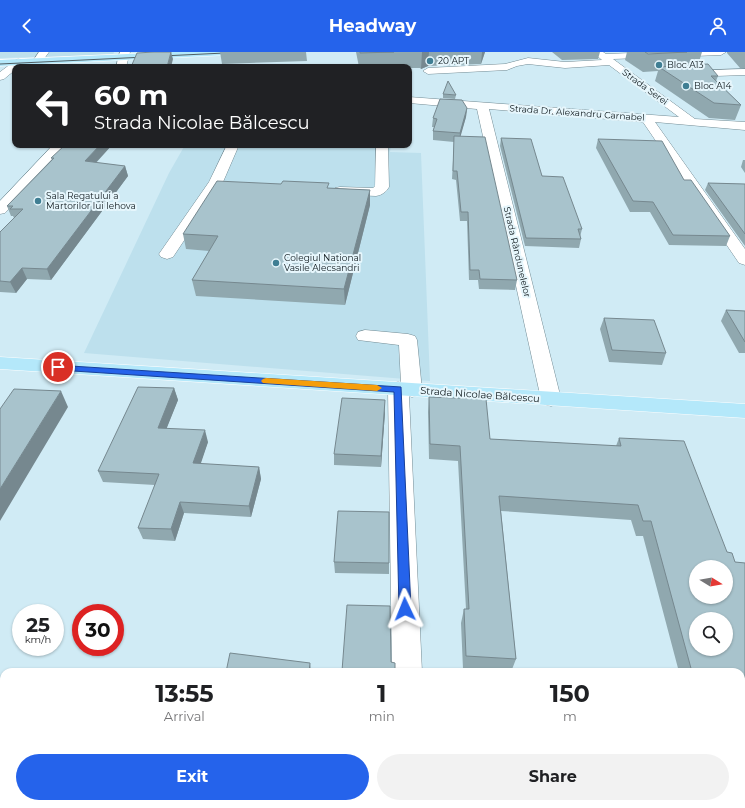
<!DOCTYPE html>
<meta charset="utf-8">
<style>
:root{--surface:#fff;--page:#f2f2f2;--text:#202124;--muted:#757577;--accent:#2563eb}
body{margin:0;font-family:Montserrat,sans-serif;background:var(--page);color:var(--text);height:100vh;display:flex;flex-direction:column;font-size:15px;white-space:nowrap}
*{box-sizing:border-box;margin:0}
p{font-size:13px;color:var(--muted)}
.icon{flex:none;width:22px;height:22px;fill:none;stroke:currentColor;stroke-width:2;stroke-linecap:round;stroke-linejoin:round}
.map{position:relative;flex:1;overflow:hidden}
.details{position:absolute;left:0px;top:616px;width:745px;height:140px;display:flex;flex-direction:column;background:var(--surface);border-radius:12px 12px 0 0;box-shadow:0 1px 3px #0004}
.details>*{flex:none}
.guide{position:absolute;left:12px;top:12px;width:400px;height:84px;border-radius:8px;box-shadow:0 1px 3px #0004;background:#202124;color:#fff;overflow:hidden}
.needle{width:26px;rotate:101deg}
.buttons{position:absolute;left:689px;top:508px;display:grid;gap:8px}
.buttons a{display:grid;place-items:center;width:44px;height:44px;border-radius:50%;background:var(--surface);box-shadow:0 1px 3px #0004;font-size:20px}
.speed{position:absolute;left:12px;top:552px;display:flex;gap:8px;font-size:20px;font-weight:700;text-align:center}
.speed>*{display:grid;place-content:center;width:52px;height:52px;border-radius:50%;background:var(--surface);box-shadow:0 1px 3px #0004;line-height:1}
.speed small{font-size:10px;font-weight:400}
.speed .limit{border:6px solid #d22;background:#fff;color:#111}
.pin{position:absolute;display:grid;place-items:center;width:34px;height:34px;color:#fff;margin:-17px;border:2px solid #fff;border-radius:50%;box-shadow:0 1px 4px #0007}
.me{position:absolute;width:44px;margin:-22px;rotate:358deg;stroke-linejoin:round;filter:drop-shadow(0 0 3px #0008)}
.turn{display:flex;align-items:center;gap:14px;height:84px;padding:0 16px;font-size:18px}
.turn .icon{width:52px;height:52px;stroke-width:2.5}
.turn b{display:block;font-size:28px;line-height:34px}
.eta{display:flex;justify-content:space-evenly;align-items:center;height:68px;text-align:center}
.eta b{font-size:24px;font-weight:700;line-height:28px}
.primary-button{display:flex;gap:8px;margin-top:auto;padding:8px 16px}
.primary-button a{flex:1;height:46px;border-radius:24px;background:var(--accent);color:#fff;font-size:16px;font-weight:700;line-height:46px;text-align:center}
.primary-button a+a{background:var(--page);color:var(--text)}
header{display:flex;justify-content:space-between;align-items:center;height:52px;padding:0 16px;background:var(--accent);color:#fff;font-size:18px;font-weight:700}
.map>svg:first-child{display:block}
</style>
<header><svg class="icon" aria-label="back" viewBox="0 0 24 24"><path d="M15 5l-7 7 7 7"/></svg>Headway<svg class="icon" aria-label="person" viewBox="0 0 24 24"><circle cx="12" cy="8" r="4"/><path d="M4 21q1-7 8-7t8 7"/></svg></header>
<div class="map">
<svg width="745" height="756" viewBox="0 0 745 756">
<rect width="100%" height="100%" fill="#d0ebf5"/>
<path fill="#bde0ed" d="M0 0H114L113 3 0 6Z
M185 93H391L390 100 421 101 430 329 84 301 169 121Z"/>
<g fill="none" stroke-linecap="round" stroke-linejoin="round">
<defs>
<path id="minor" d="M39 0H49L41 11H35L33 9Z
M120 0H130L126 15H116Z
M597 0H603L606 2 656 0H726L721 3 613 7 695 67 745 70V78L655 70 745 197V213L739 211 643 70 489 57 561 347 558 352 551 354 544 352 541 347 477 57 409 51V45L679 65 609 13 565 16 528 12 517 14 507 18 428 22 423 19 428 16 505 12 528 6 565 10 602 8 595 2Z
M19 7 24 10C21 13 19 15 15 15V18L4 27 0 28V20L16 8Z
M745 17V23L686 25 681 22 686 19Z
M53 93H66L5 161 0 162V149Z
M227 93H239L223 130 173 205 167 207 161 205 159 202 209 130Z
M376 93H388L389 135C386 140 382 143 376 144L335 142 333 139 335 136 340 135 373 136 375 134Z
M365 278 408 282 415 284 417 288 422 338 419 343 412 345 409 344 422 620H392L388 337 391 332 398 330 401 331 399 293 358 288 356 284 358 280Z
M741 737 745 738V756H703L702 752H741Z
M395 752H429V756H395Z"/>
<path id="major" d="M170 0H233L228 3 0 14V8Z
M0 305 745 352V366L0 317Z"/>
</defs>
<use href="#minor" stroke="#738c95" stroke-width="1"/>
<use href="#major" stroke="#fff" stroke-width="1"/>
<use href="#minor" fill="#fff" fill-rule="evenodd"/>
<use href="#major" fill="#b4e8fa" fill-rule="evenodd"/>
<path stroke="#4f5e64" stroke-width="1" d="M162 4 246 0
M0 12 146 5"/>
</g>
<path fill="#90a8af" d="M220 0H306L307 9 222 12Z
M356 0H485L481 12 428 14 421 17 420 16H409V15H359Z
M552 0H600L598 7 562 8Z
M627 0H702L698 13 718 24 716 29 741 53 735 68 709 66 655 29 658 19 643 20 625 8Z
M727 0H745V16H740L727 1Z
M443 42 456 43 455 47 443 46Z
M467 56 466 65 460 84 517 228 515 238 479 237 478 228H469L467 169H460L456 128 452 127 454 90 433 88V79L434 75H432L433 66Z
M501 86 542 124 582 177 580 185 581 187 579 196 525 194 500 94Z
M598 87 684 128 730 184 726 194 669 193 650 160H630L596 96Z
M112 93 96 111 125 114 128 124 51 228 27 227 16 241 0 240V180L14 166 13 164H11L7 154 52 107 51 106Z
M743 108H745V121L741 115Z
M708 131 745 132V194L705 138Z
M329 136 370 138V153L345 253 196 244 192 228 209 199 186 197 183 182Z
M726 258 745 259V301H739L721 269Z
M604 266 666 301 662 313 609 310 600 277Z
M174 336 178 348 166 377 208 390 200 412 259 415 261 427 251 465 184 461 175 489 143 487 138 476 155 433 103 430 98 419Z
M429 345 490 387 616 394 619 386 727 500 735 510 745 511V726L741 725V620H679L643 484H636L631 468 501 459 516 607 511 620 463 617 461 571 464 557H466L458 409 429 407 428 360Z
M385 360 381 415 334 413V402Z
M334 510 389 511V522L335 521Z
M391 610 395 620H342V619Z
M225 752H302L301 756H256Z"/>
<path fill="#76888f" d="M171 0 173 7 171 15H167Z
M422 0H429L428 14 421 17Z
M482 0H485L481 12Z
M467 56 466 65 459 90 460 81Z
M100 93H112L88 119 85 109Z
M125 114 128 124 51 228 47 217Z
M370 138V153L345 253 344 237Z
M22 216 27 227 16 241 10 230Z
M174 336 178 348 162 388 158 376Z
M61 339 68 355 0 469V437Z
M385 348V360L381 415V404Z
M205 378 208 390 197 423 193 411Z
M259 415 261 427 251 465 249 454Z
M180 450 184 461 175 489 171 477Z
M310 611 311 620H309Z
M298 752H302L301 756H299Z"/>
<path fill="#a8c3cc" stroke="#76888f" fill-rule="evenodd" d="M154 0H171L167 15H131L137 1Z
M360 0H394L360 1Z
M645 0H687L648 2Z
M708 12 718 24H711L741 53 714 51 659 15Z
M448 29 456 43 443 42Z
M440 47 462 48 467 56 460 81 433 79 437 67 433 66Z
M454 84 485 85 517 228 480 227 479 218H470L468 160H461L457 119H453Z
M501 86 531 87 542 124 563 125 582 177H578L581 187 526 186Z
M598 87 662 89 684 128H691L730 184 673 183 653 150 633 149Z
M65 93H100L85 109 125 114 47 217 22 216 10 230 0 229V180L23 157H10L13 154H7L54 106H51Z
M217 129 281 132 283 129 329 131 327 136 370 138 344 237 192 228 218 184 183 182Z
M708 131 745 132V182Z
M726 258 745 259V290Z
M604 266 654 268 666 301 612 298Z
M138 335 174 336 158 376 205 378 193 411 259 415 249 454 180 450 171 477 138 476 159 422 98 419Z
M14 337 61 339 0 437V357Z
M429 345 486 347 490 387 621 394 619 386 684 389 727 500 732 501 735 510 745 511V714L741 713V620H692L651 469H643L638 453 499 444 516 607 466 604 464 557H469L460 394 430 392ZM696 515H726V545H696ZM696 567H726V597H696Z
M342 346 385 348 381 404 334 402Z
M338 459 389 460V511L334 510Z
M347 553 390 554 391 610 395 611V620L342 619Z
M230 601 310 611 309 620H226Z"/>
<path fill="#2563eb" stroke="#184099" d="M55 313 401 335 411 557 409 561 405 562 401 561 399 557 394 340 58 318 54 315Z"/>
<path fill="#f59e0b" d="M266 326 377 333 382 336 377 339 263 331 261 329 263 327Z"/>
<g fill="#3f7e93" stroke="#e6f6fc" stroke-width="1.5">
<circle cx="430" cy="9" r="4"/>
<circle cx="659" cy="13" r="4"/>
<circle cx="686" cy="34" r="4"/>
<circle cx="38" cy="149" r="4"/>
<circle cx="276" cy="211" r="4"/>
</g>
<g text-anchor="middle" stroke-width="4" stroke-linejoin="round" paint-order="stroke">
<g font-size="9" fill="#0f191d" stroke="#e6f6fc" text-anchor="start">
<text x="438" y="12">20 APT</text>
<text x="667" y="16">Bloc A13</text>
<text x="694" y="37">Bloc A14</text>
<text x="46" y="147">Sala Regatului a<tspan x="46" dy="10">Martorilor lui Iehova</tspan></text>
<text x="284" y="209">Colegiul Național<tspan x="284" dy="10">Vasile Alecsandri</tspan></text>
</g>
<g font-size="9" fill="#0f191d" stroke="#e6f6fc">
<text transform="translate(645 35) rotate(36)" y="3">Strada Serei</text>
<text transform="translate(577 61) rotate(4)" y="3">Strada Dr. Alexandru Carnabel</text>
<text transform="translate(517 200) rotate(77)" y="3">Strada Rândunelelor</text>
</g>
<g font-size="10" fill="#0f191d" stroke="#e6f6fc">
<text transform="translate(480 342) rotate(4)" y="4">Strada Nicolae Bălcescu</text>
</g>
</g>
</svg>
<div class="buttons">
<a><svg class="needle" viewBox="-14 -14 28 28"><path d="M0-13l5 13h-10z" fill="#e53935"/><path d="M0 13l5-13h-10z" fill="#757577"/></svg></a>
<a><svg class="icon" aria-label="search" viewBox="0 0 24 24"><circle cx="10" cy="10" r="6"/><path d="M15 15l6 6"/></svg></a>
</div>
<div class="speed"><div>25<small>km/h</small></div><div class="limit">30</div></div>
<div class="pin" style="left:58px;top:315px;background:#d93025"><svg class="icon" aria-label="arrive" viewBox="0 0 24 24"><path d="M6 21V4h12l-3 4 3 4H6"/></svg></div>
<svg class="me" style="left:405px;top:557px" viewBox="-20 -20 40 40"><path d="M0-17L14 15 0 8-14 15z" fill="#2563eb" stroke="#fff" stroke-width="4"/></svg>
<div class="guide">
<div class="turn"><svg class="icon" aria-label="left" viewBox="0 0 24 24"><path d="M17 20v-9H6M10 6l-5 5 5 5"/></svg><div><b>60 m</b>Strada Nicolae Bălcescu</div></div>
</div>
<section class="details">
<div class="eta">
<div><b>13:55</b><p>Arrival</p></div>
<div><b>1</b><p>min</p></div>
<div><b>150</b><p>m</p></div>
</div>
<div class="primary-button"><a>Exit</a><a>Share</a></div>
</section>
</div>
